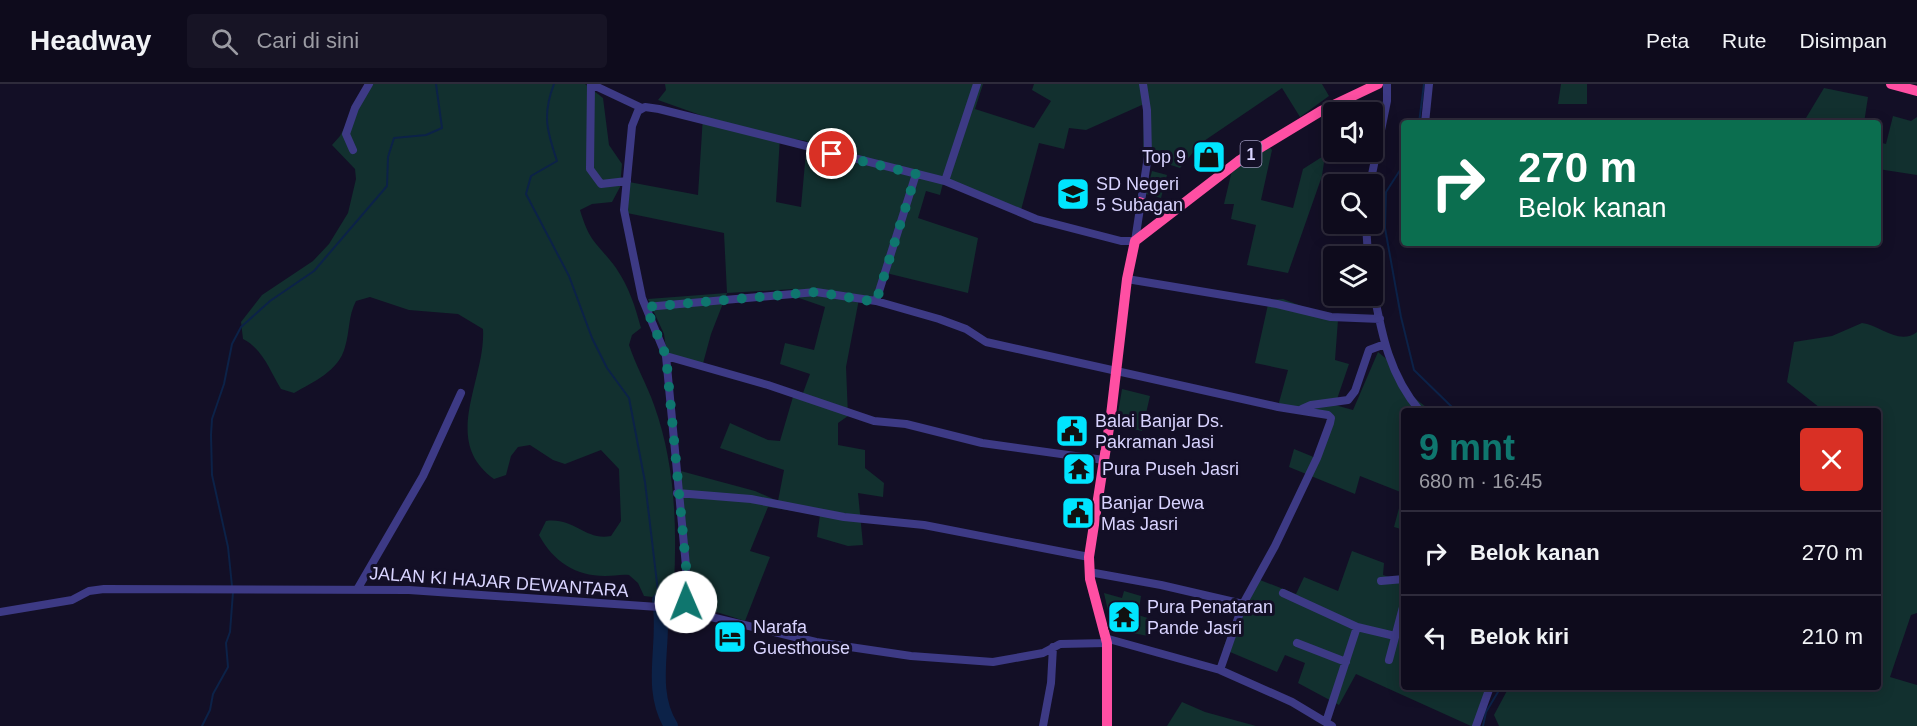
<!DOCTYPE html>
<html lang="id">
<meta charset="utf-8">
<style>
:root{--surface:#0e0b1c;--page:#171425;--text:#f1f3f6;--muted:#9b9ba3;--line:#2e2b3b;--accent:#0f766e}
body{margin:0;font-family:Arial,sans-serif;background:var(--page);color:var(--text);height:100vh;display:flex;flex-direction:column;font-size:22px;white-space:nowrap}
*{box-sizing:border-box;margin:0}
p{font-size:20px;color:var(--muted)}
.icon{flex:none;width:33px;height:33px;fill:none;stroke:currentColor;stroke-width:2;stroke-linecap:round;stroke-linejoin:round}
.map{position:relative;flex:1;overflow:hidden}
.panel{position:absolute;left:1401px;top:324px;width:480px;height:282px;display:flex;flex-direction:column;background:var(--surface);border-radius:6px;box-shadow:0 3px 15px #0003,0 0 0 2px var(--line)}
.panel>*{flex:none}
.top-card{position:absolute;left:1401px;top:36px;width:480px;height:126px;border-radius:6px;box-shadow:0 3px 15px #0003,0 0 0 2px var(--line);background:#0b6e4f;color:#fff;overflow:hidden}
.fabs{position:absolute;left:1323px;top:18px;display:grid;gap:12px}
.fabs a{display:grid;place-items:center;width:60px;height:60px;border-radius:6px;background:var(--surface);box-shadow:0 3px 15px #0003,0 0 0 2px var(--line);font-size:30px}
.pin{position:absolute;display:grid;place-items:center;width:51px;height:51px;color:#fff;margin:-26px;border:3px solid #fff;border-radius:50%;box-shadow:0 2px 6px #0007}
.me{position:absolute;width:66px;margin:-33px;rotate:359deg;stroke-linejoin:round;filter:drop-shadow(0 0 4px #0008)}
.turn{display:flex;align-items:center;gap:21px;height:126px;padding:0 18px;font-size:27px}
.turn .icon{width:78px;height:78px;stroke-width:2.5}
.turn b{display:block;font-size:42px;line-height:51px}
.round{display:grid;place-items:center;flex:none;width:63px;height:63px;border-radius:6px;background:var(--page)}
.headline{display:flex;align-items:center;justify-content:space-between;height:102px;padding:0 18px}
h1{font-size:36px;font-weight:800;line-height:45px;color:var(--accent)}
ul{padding:0;list-style:none}
li{display:flex;align-items:center;gap:18px;height:84px;padding:0 18px;border-top:2px solid var(--line)}
li div{flex:1}
li b{display:block;font-size:22px}
li em{font-style:normal}
header{display:flex;align-items:center;gap:36px;box-sizing:border-box;height:84px;padding:0 30px;background:var(--surface);border-bottom:2px solid var(--line)}
header strong{font-size:28px}
nav{display:flex;gap:33px;margin-inline-start:auto;font-size:21px}
.search{width:420px;height:54px;background:var(--page);display:flex;align-items:center;gap:15px;box-sizing:border-box;padding:0 21px;border-radius:6px;color:var(--muted);font-size:22px}
.map>svg:first-child{display:block}
</style>
<header>
<strong>Headway</strong>
<div class="search"><svg class="icon" aria-label="search" viewBox="0 0 24 24"><circle cx="10" cy="10" r="6"/><path d="M15 15l6 6"/></svg>Cari di sini</div>
<nav><a>Peta</a><a>Rute</a><a>Disimpan</a></nav>
</header>
<div class="map">
<svg width="1917" height="642" viewBox="0 0 1917 642">
<rect width="100%" height="100%" fill="#130f26"/>
<path fill="#12302f" fill-rule="evenodd" d="M367 0H585L603 14 609 61 622 80 620 103 612 118 592 120 580 126C590 160 597 158 616 184 629 203 635 222 641 244L632 251 629 261C636 282 647 301 654 321 675 379 677 441 674 501L661 514 644 512 638 499 629 491C621 490 614 492 605 492 575 492 553 477 539 451L546 437C574 433 585 457 611 452L621 437 619 385 601 366 565 380 553 376 530 361 518 363 511 372 506 391 494 395C440 356 486 297 483 245L458 230 409 226 370 213 356 217C348 232 350 247 345 263 339 287 313 298 294 309L281 305C270 287 263 265 243 255L241 238 262 211 313 177 329 160 348 129 356 95 355 85 332 61 340 52Z
M665 0H983L975 25 1034 44 1051 17 1032 6 1034 0H1322L1329 12 1300 33 1282 4 1201 59 1180 84 1143 72 1144 20 1086 46 1069 44 1064 65 1039 59 1021 126 944 95 940 111 926 107 918 134 978 154 968 209 886 189 880 221 859 215 846 283 848 332 838 339V361L865 366V384L884 399 883 413 858 409 863 461 848 462 817 453 820 431 768 423 750 467 770 473 745 537 688 519 677 386 755 407 778 417 784 386 720 364 730 339 768 356 780 357 795 306 803 309 810 290 780 280 785 259 814 266 825 223 796 213 795 205 727 209 711 250 702 283 667 273 664 250 648 215 727 209 724 149 627 129 629 98 698 111 703 32 658 16 666 6ZM780 53 807 57 801 123 776 118Z
M1561 0H1587V20H1558Z
M1824 4 1868 13 1864 39H1803Z
M1893 32 1911 37 1917 33V91L1878 85V58L1886 60Z
M1265 58 1272 66 1261 116 1293 124 1303 85 1325 71 1322 92 1288 189 1247 181 1256 141 1231 135 1234 120H1224L1233 82Z
M1152 87 1167 91 1161 114 1146 110Z
M1283 215 1338 236 1335 276 1349 280 1335 321 1353 326 1378 268 1395 282 1412 312 1431 327H1404V446L1394 443 1403 409 1360 392 1355 410 1289 383 1294 365 1316 374 1329 334 1278 322 1288 286 1255 279 1269 216Z
M1862 239C1880 241 1899 262 1917 248V529L1911 531 1890 593 1917 601V642H1499L1494 631 1509 603H1878V327H1824L1787 298 1794 258 1832 252Z
M1122 305 1150 312 1142 347 1116 341Z
M1352 467 1384 479 1383 491 1404 498V603H1490L1479 642H1471L1356 590 1339 621 1298 599 1305 579 1285 571 1277 588 1223 565 1236 531 1255 494 1296 510 1304 493 1338 507Z
M1124 507 1141 512 1138 531 1151 535 1148 552 1112 545 1104 509 1122 514Z
M1182 618 1205 628 1256 642H1167Z"/>
<g fill="none" stroke-linecap="round" stroke-linejoin="round">
<path stroke="#0c2248" stroke-width="2" d="M554 0C542 31 547 47 557 77L531 92 526 110 569 192 592 254 607 284 629 314 645 398 659 516
M1419 39 1424 0
M1404 80 1386 108 1385 144 1401 233 1414 286 1456 327
M232 502 228 463 212 391 211 351 212 335 224 300 232 260 241 243 270 217 314 187 387 102 388 73 394 54 426 51 442 44 436 0
M202 642 210 626 213 610 228 583 226 559 230 548 233 508
M1483 642 1486 628 1501 603"/>
<path stroke="#0c2248" stroke-width="14" d="M659 516C667 558 647 603 671 642"/>
<path stroke="#3d3a85" stroke-width="8" d="M591 0 590 85 601 100 627 97
M591 0 642 24
M1425 39 1429 0
M353 66 346 50 355 24 369 0
M945 97 1036 135 1121 157H1135L1148 72 1147 26 1143 0
M1370 100 1387 17V0
M1366 140 1368 172
M1127 195 1277 220 1331 233 1380 235
M1372 199C1381 246 1388 290 1420 327
M876 217 916 90
M646 223 816 208 876 217 939 235 966 245 986 258 1278 323 1328 331 1331 334 1330 339 1317 374 1275 462 1243 520 1220 586
M666 272 768 301 874 337 906 340 982 359 1104 376
M1302 325 1311 321 1348 316 1355 307 1369 266 1385 260
M677 409 751 415 844 433 924 441 1089 473
M1089 488 1161 501 1243 520
M1381 497 1404 495
M358 504 423 392 461 309
M1283 509 1357 543 1395 552
M685 525 686 482 666 272 642 214 624 126 632 42 638 27 645 23 659 25 945 97 977 0
M0 528 72 516 89 507 104 505 409 506 673 524 816 558 911 572 993 578 1043 569 1060 560 1107 559
M1105 554 1220 586 1292 618 1332 642
M1297 559 1346 578
M1389 576 1403 523
M1326 638 1357 543
M1043 642 1051 599 1053 563
M1476 642 1490 603"/>
<path stroke="#ff4fa3" stroke-width="10" d="M1891 0 1917 7
M1139 118 1169 130
M1107 642V559L1090 495 1089 473 1111 331 1127 195 1135 157 1240 76 1321 27 1378 0"/>
</g>
<g fill="none" stroke-linecap="round" stroke-linejoin="round">
<path stroke="#0f766e" stroke-width="10" stroke-dasharray="0 18" d="M686 518V482L666 272 646 223 816 208 876 218 916 90 832 70"/>
</g>
<defs>
<symbol id="shop-square" viewBox="-11 -11 22 22"><rect x="-9" y="-9" width="18" height="18" rx="4" fill="#00e5ff" stroke="#130f26"/><path d="M-5-2.5h2.3a2.7 3.5 0 0 1 5.4 0H5L5.5 6h-11ZM-1.5-2.5h3a1.5 2.3 0 0 0-3 0Z" fill="#111"/></symbol>
<symbol id="school-square" viewBox="-11 -11 22 22"><rect x="-9" y="-9" width="18" height="18" rx="4" fill="#00e5ff" stroke="#130f26"/><path d="M0-5L7-2L0 1L-7-2ZM-4 1L0 2.5L4 1V4Q0 6-4 4Z" fill="#111"/></symbol>
<symbol id="civic-square" viewBox="-11 -11 22 22"><rect x="-9" y="-9" width="18" height="18" rx="4" fill="#00e5ff" stroke="#130f26"/><path d="M-.6-6.5H3V-4.5H.6V-3L4-1V1h2V6H-6V1h2V-1L-.6-3ZM-1.2 2.5V6h2.4V2.5Z" fill="#111"/></symbol>
<symbol id="temple-square" viewBox="-11 -11 22 22"><rect x="-9" y="-9" width="18" height="18" rx="4" fill="#00e5ff" stroke="#130f26"/><path d="M0-6L5-2H3V0L6.5 2.5H4V6H1.5V3h-3V6H-4V2.5H-6.5L-3 0V-2H-5Z" fill="#111"/></symbol>
<symbol id="hotel-square" viewBox="-11 -11 22 22"><rect x="-9" y="-9" width="18" height="18" rx="4" fill="#00e5ff" stroke="#130f26"/><path d="M-6-4.5h1.5V1H6V5H4.5V3h-9V5H-6ZM-4 0a1.8 1.8 0 1 1 3.6 0ZM.5 0V-2.5h3Q6-2.5 6 0Z" fill="#111"/></symbol>
</defs>
<g fill-rule="evenodd">
<use href="#shop-square" x="1190" y="54" width="38" height="38"/>
<use href="#school-square" x="1054" y="91" width="38" height="38"/>
<use href="#civic-square" x="1053" y="328" width="38" height="38"/>
<use href="#temple-square" x="1060" y="366" width="38" height="38"/>
<use href="#civic-square" x="1059" y="410" width="38" height="38"/>
<use href="#temple-square" x="1105" y="514" width="38" height="38"/>
<use href="#hotel-square" x="711" y="534" width="38" height="38"/>
</g>
<g text-anchor="middle" stroke-width="6" stroke-linejoin="round" paint-order="stroke">
<rect fill="#130f26" stroke="#9e99be" stroke-width="1.5" x="1240.5" y="57" width="21" height="26" rx="4.5"/>
<g font-size="16" font-weight="bold" fill="#d9d4ff">
<text x="1251" y="76">1</text>
</g>
<g font-size="18" fill="#d9d4ff" stroke="#130f26" text-anchor="start">
<text x="1186" y="79" text-anchor="end">Top 9</text>
<text x="1096" y="106">SD Negeri<tspan x="1096" dy="21">5 Subagan</tspan></text>
<text x="1095" y="343">Balai Banjar Ds.<tspan x="1095" dy="21">Pakraman Jasi</tspan></text>
<text x="1102" y="391">Pura Puseh Jasri</text>
<text x="1101" y="425">Banjar Dewa<tspan x="1101" dy="21">Mas Jasri</tspan></text>
<text x="1147" y="529">Pura Penataran<tspan x="1147" dy="21">Pande Jasri</tspan></text>
<text x="753" y="549">Narafa<tspan x="753" dy="21">Guesthouse</tspan></text>
</g>
<g font-size="18" fill="#d9d4ff" stroke="#130f26">
<text transform="translate(499 498) rotate(4)" y="6">JALAN KI HAJAR DEWANTARA</text>
</g>
</g>
</svg>
<div class="fabs">
<a><svg class="icon" aria-label="sound" viewBox="0 0 24 24"><path d="M4 9h4l5-4v14l-5-4H4zM17 9q2 3 0 6"/></svg></a>
<a><svg class="icon" aria-label="search" viewBox="0 0 24 24"><circle cx="10" cy="10" r="6"/><path d="M15 15l6 6"/></svg></a>
<a><svg class="icon" aria-label="layers" viewBox="0 0 24 24"><path d="M12 4l9 5-9 5-9-5zM3 14l9 5 9-5"/></svg></a>
</div>
<div class="pin" style="left:832px;top:70px;background:#d93025"><svg class="icon" aria-label="arrive" viewBox="0 0 24 24"><path d="M6 21V4h12l-3 4 3 4H6"/></svg></div>
<svg class="me" style="left:686px;top:518px" viewBox="-20 -20 40 40"><circle r="19" fill="#fff"/><path d="M0-13L10 11 0 6-10 11z" fill="#0f766e"/></svg>
<div class="top-card">
<div class="turn"><svg class="icon" aria-label="right" viewBox="0 0 24 24"><path d="M7 20v-9h11M14 6l5 5-5 5"/></svg><div><b>270 m</b>Belok kanan</div></div>
</div>
<section class="panel">
<div class="headline"><div><h1>9 mnt</h1><p>680 m · 16:45</p></div><a class="round" style="background:#d93025;color:#fff"><svg class="icon" aria-label="close" viewBox="0 0 24 24"><path d="M6 6l12 12M18 6L6 18"/></svg></a></div>
<ul>
<li><svg class="icon" aria-label="right" viewBox="0 0 24 24"><path d="M7 20v-9h11M14 6l5 5-5 5"/></svg><div><b>Belok kanan</b></div><em>270 m</em></li>
<li><svg class="icon" aria-label="left" viewBox="0 0 24 24"><path d="M17 20v-9H6M10 6l-5 5 5 5"/></svg><div><b>Belok kiri</b></div><em>210 m</em></li>
</ul>
</section>
</div>
